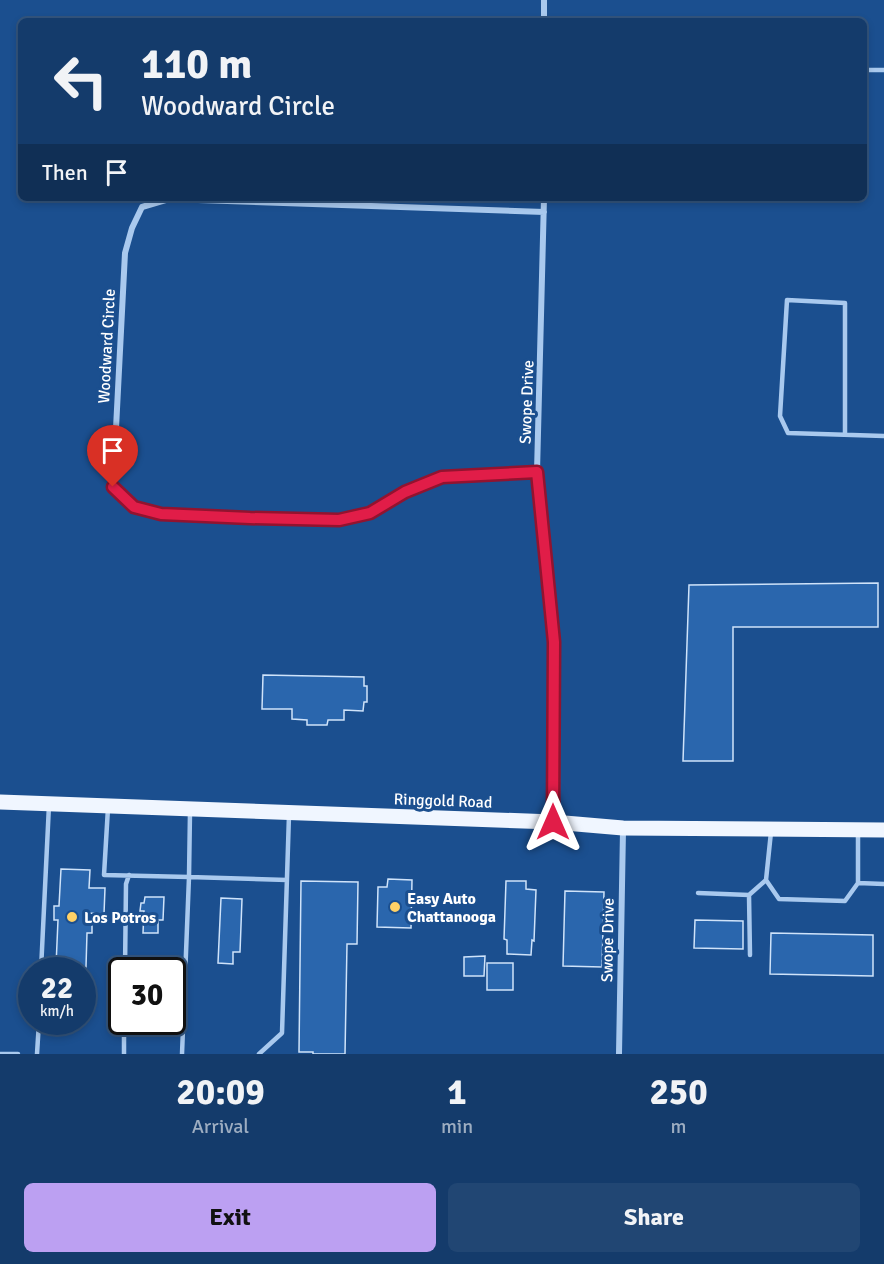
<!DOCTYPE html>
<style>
:root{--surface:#143b6b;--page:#214673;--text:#f1f3f6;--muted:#9dadc1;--line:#33557e;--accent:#bca0f2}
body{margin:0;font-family:Signika,sans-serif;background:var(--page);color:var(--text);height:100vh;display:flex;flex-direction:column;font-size:22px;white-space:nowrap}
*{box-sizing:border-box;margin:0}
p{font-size:20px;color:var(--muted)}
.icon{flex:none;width:33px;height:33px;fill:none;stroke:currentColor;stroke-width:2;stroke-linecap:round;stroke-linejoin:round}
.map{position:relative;height:1054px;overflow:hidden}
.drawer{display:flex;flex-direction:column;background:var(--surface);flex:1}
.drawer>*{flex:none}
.hud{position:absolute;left:18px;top:18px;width:849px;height:183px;border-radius:9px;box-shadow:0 3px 9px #0003,0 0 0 2px var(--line);background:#143b6b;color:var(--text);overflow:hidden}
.speed{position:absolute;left:18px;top:957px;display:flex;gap:12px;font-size:30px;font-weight:700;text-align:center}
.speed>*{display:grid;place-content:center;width:78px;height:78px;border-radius:50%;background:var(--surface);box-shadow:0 3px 9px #0003,0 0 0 2px var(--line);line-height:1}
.speed small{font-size:15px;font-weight:400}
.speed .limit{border:3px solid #111;border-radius:9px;background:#fff;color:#111}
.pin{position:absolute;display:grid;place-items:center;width:51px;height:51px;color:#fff;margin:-62px -26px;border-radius:50% 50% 50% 0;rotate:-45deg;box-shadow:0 0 6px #0007}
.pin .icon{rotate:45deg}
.me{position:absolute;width:66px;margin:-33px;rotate:0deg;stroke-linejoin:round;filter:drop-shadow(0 0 4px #0008)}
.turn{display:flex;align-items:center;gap:21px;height:126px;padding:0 24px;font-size:27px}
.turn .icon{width:78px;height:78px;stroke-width:2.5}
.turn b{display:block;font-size:42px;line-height:51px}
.then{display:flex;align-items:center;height:57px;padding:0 24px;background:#0003;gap:12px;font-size:22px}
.eta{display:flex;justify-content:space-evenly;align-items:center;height:102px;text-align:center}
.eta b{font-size:36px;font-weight:800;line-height:42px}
.button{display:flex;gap:12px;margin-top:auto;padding:12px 24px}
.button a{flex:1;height:69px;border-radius:9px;background:var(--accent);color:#111;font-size:24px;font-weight:800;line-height:69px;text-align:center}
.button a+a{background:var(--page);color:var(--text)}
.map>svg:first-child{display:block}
</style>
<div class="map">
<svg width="884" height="1054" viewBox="0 0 884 1054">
<rect width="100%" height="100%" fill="#1b4f8f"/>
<path fill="#2a66ad" stroke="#cfe3fa" stroke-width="1.5" d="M878 583V627H733V761H683L689 585Z
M263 675 364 677V686H367V702H364L363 711 344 710V720H328L327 725H307V720L292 719V709H262Z
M61 869 90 870 89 888H105L104 914 89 913V922H92V933H87L86 967 56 966 58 920H54V906H59Z
M388 879 412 880 411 928 377 927 378 887H387Z
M301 881 358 882 357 944H347L345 1054H313V1052H299Z
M506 881H526V889L536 890 534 941 532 940 531 955 507 954V940L504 939Z
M565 891 604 892 602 967 563 966Z
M145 897H164L163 920H158V933H143L144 911H140L141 903H144Z
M221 898 242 899 240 952H233V964L218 963Z
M695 920 743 921V949L694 948Z
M771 933 873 935V976L770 974Z
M485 956 484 976H464V957Z
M487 963H513V990H487Z"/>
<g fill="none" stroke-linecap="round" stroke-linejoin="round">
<path stroke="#a9c9ee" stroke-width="4.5" d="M864 70H884
M845 435V303L787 300 780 416 788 433 884 436
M108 808 104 875 189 877 190 812
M771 832 766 880 779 899 845 901 858 883
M858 834V883L884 884
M698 893 749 895 766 880
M749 895 750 955
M41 970 49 805
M125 970 126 884 129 875
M0 1054H18
M37 1054 39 1022
M124 1054V1022
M182 1054 189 877 287 880
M259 1054 282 1033 289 815"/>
<path stroke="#a9c9ee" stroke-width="6" d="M544 0V21
M544 198 537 472 554 642 553 822
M537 472 442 477 405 492 370 513 339 520 250 518 161 514 134 507 113 487 125 253 132 228 142 207 169 199 544 212
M619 1054 623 830"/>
<path stroke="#f0f6ff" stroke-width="15" d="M0 802 553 822 623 828 884 830"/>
</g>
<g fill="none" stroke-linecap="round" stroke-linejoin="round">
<defs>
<path id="route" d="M113 487 134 507 161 514 250 518 339 520 370 513 405 492 442 477 537 472 554 642 553 822"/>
</defs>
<use href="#route" stroke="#92132f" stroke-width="15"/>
<use href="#route" stroke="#e11d48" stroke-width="10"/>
</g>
<g fill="#ffd166" stroke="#1b4f8f" stroke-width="2">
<circle cx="395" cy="907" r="6"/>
<circle cx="72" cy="917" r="6"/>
</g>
<g text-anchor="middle" stroke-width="6" stroke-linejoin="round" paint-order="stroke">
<g font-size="16" fill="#fff" stroke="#1b4f8f">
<text transform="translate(106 346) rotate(-87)" y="6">Woodward Circle</text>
<text transform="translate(526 402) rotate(-88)" y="6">Swope Drive</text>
<text transform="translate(443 800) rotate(2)" y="6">Ringgold Road</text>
<text transform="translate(607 940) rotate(-89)" y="6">Swope Drive</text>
</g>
<g font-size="16" font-weight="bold" fill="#fff" stroke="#1b4f8f" text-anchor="start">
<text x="407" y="904">Easy Auto<tspan x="407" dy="18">Chattanooga</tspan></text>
<text x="84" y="923">Los Potros</text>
</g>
</g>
</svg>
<div class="speed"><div>22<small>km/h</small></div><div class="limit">30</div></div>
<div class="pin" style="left:113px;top:487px;background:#d93025"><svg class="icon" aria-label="arrive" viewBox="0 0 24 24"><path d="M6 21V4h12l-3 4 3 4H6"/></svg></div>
<svg class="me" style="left:553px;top:822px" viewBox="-20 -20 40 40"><path d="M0-17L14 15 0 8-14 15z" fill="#e11d48" stroke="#fff" stroke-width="4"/></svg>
<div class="hud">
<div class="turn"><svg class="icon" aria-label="left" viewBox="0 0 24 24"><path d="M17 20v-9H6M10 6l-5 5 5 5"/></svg><div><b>110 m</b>Woodward Circle</div></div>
<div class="then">Then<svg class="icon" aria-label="arrive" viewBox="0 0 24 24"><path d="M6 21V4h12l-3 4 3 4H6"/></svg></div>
</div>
</div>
<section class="drawer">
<div class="eta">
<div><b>20:09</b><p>Arrival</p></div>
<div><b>1</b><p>min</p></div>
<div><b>250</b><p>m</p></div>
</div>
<div class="button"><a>Exit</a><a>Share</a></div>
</section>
